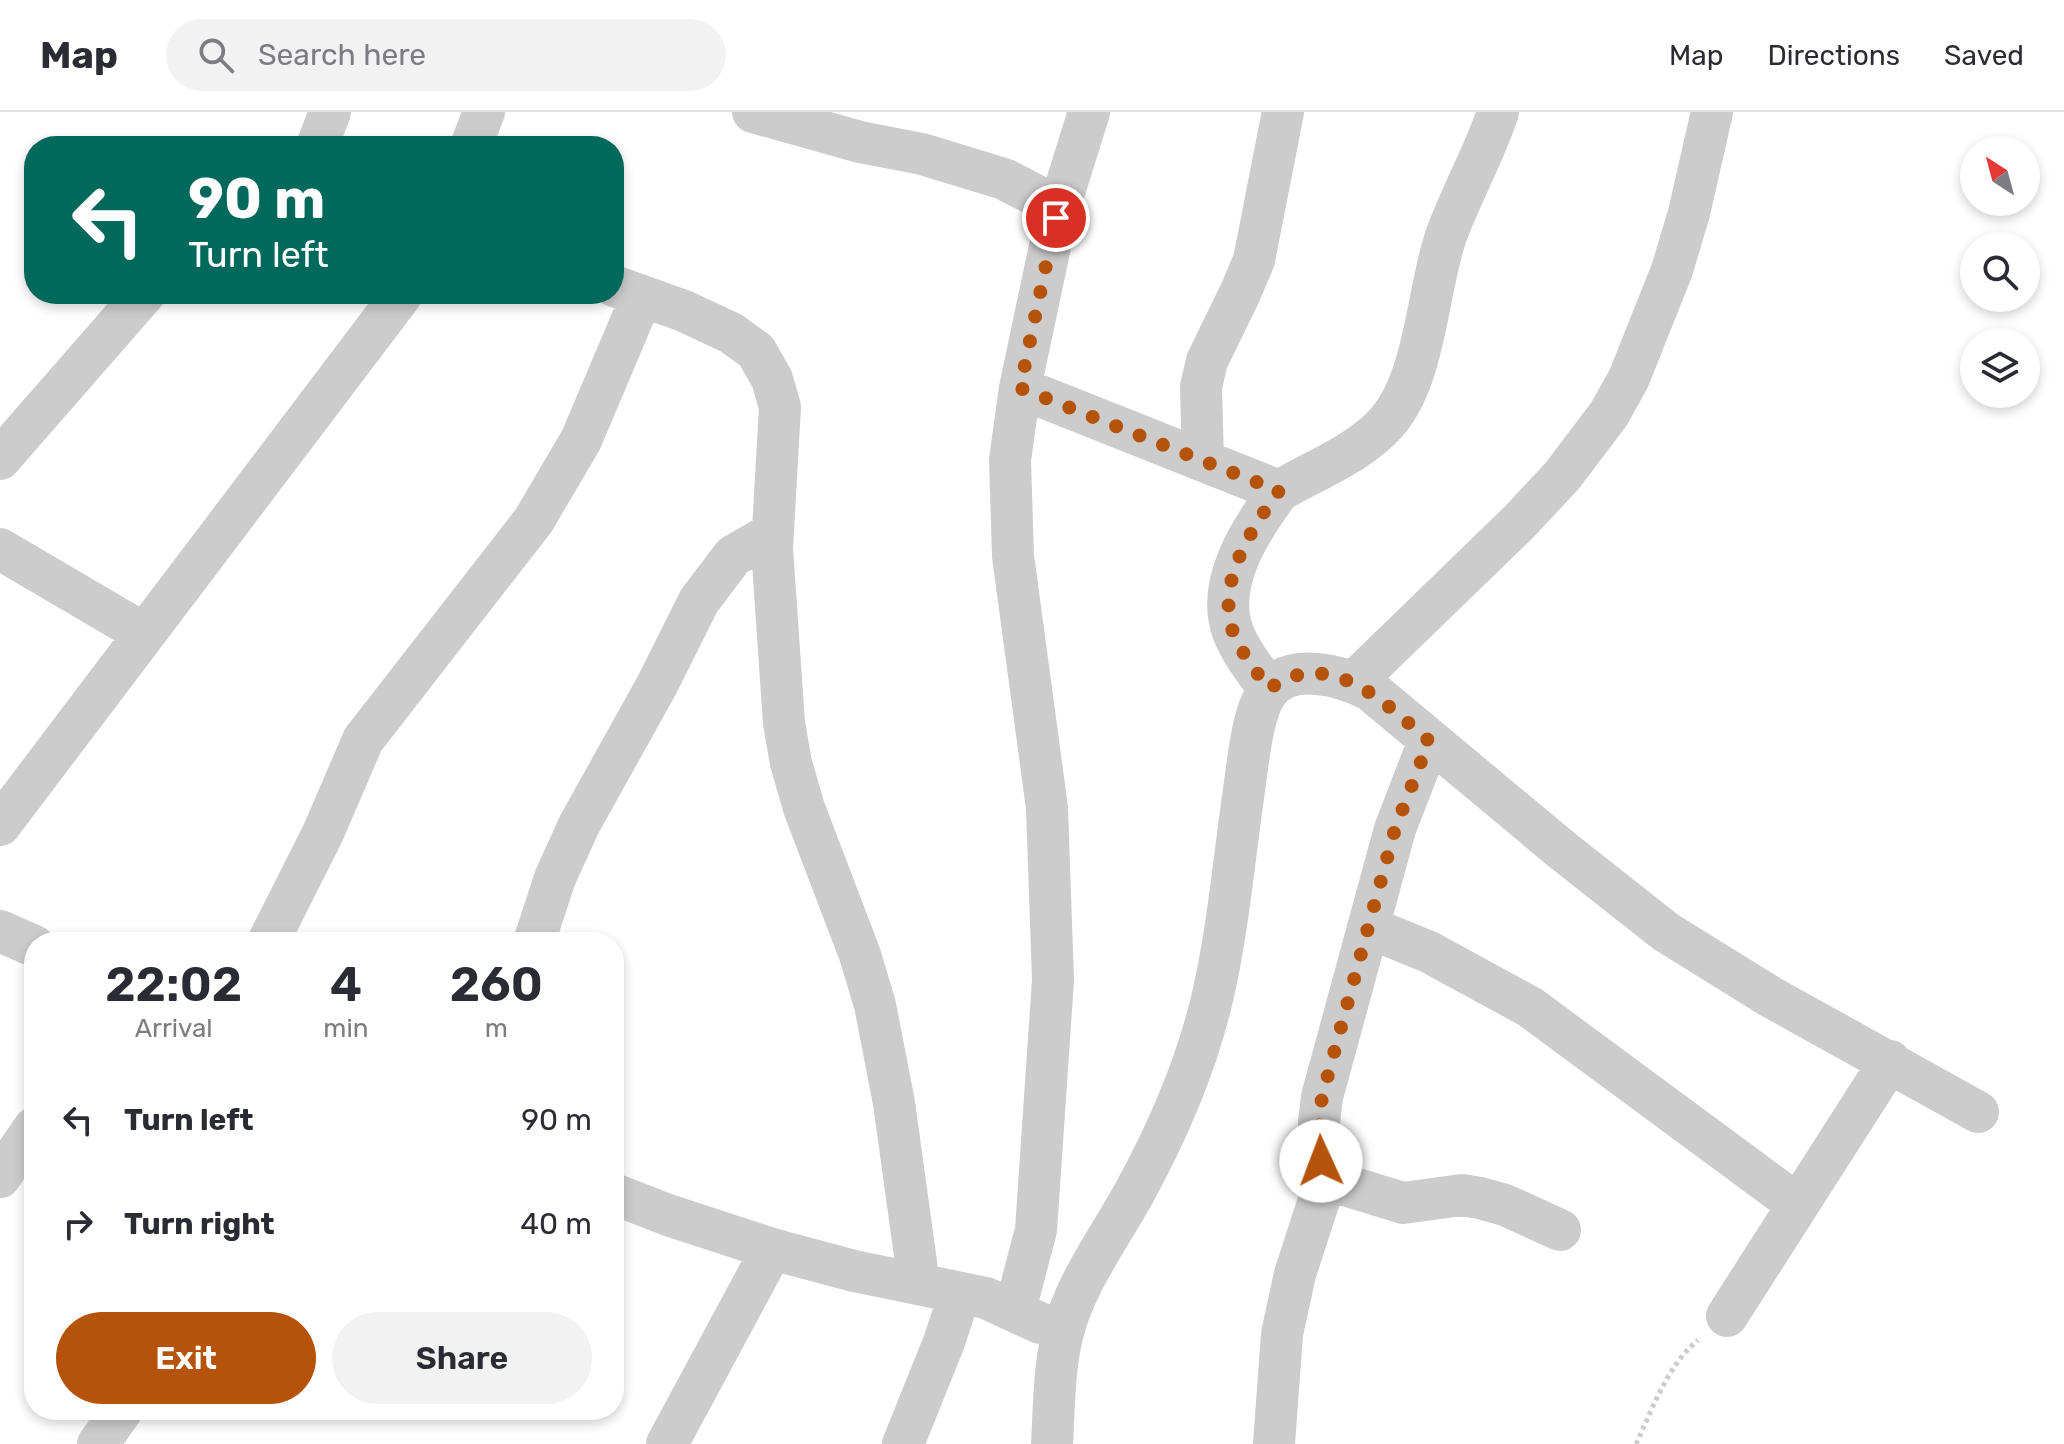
<!DOCTYPE html>
<style>
:root{--surface:#fff;--page:#f2f2f3;--text:#2b2b33;--muted:#7c7c81;--line:#e1e1e2;--accent:#b45309}
body{margin:0;font-family:Rubik,sans-serif;background:var(--page);color:var(--text);height:100vh;display:flex;flex-direction:column;font-size:30px;white-space:nowrap}
*{box-sizing:border-box;margin:0}
p{font-size:26px;color:var(--muted)}
.icon{flex:none;width:44px;height:44px;fill:none;stroke:currentColor;stroke-width:2;stroke-linecap:round;stroke-linejoin:round}
.map{position:relative;flex:1;overflow:hidden}
.panel{position:absolute;left:24px;top:820px;width:600px;height:488px;display:flex;flex-direction:column;background:var(--surface);border-radius:32px;box-shadow:0 4px 12px #0003}
.panel>*{flex:none}
.top-card{position:absolute;left:24px;top:24px;width:600px;height:168px;border-radius:32px;box-shadow:0 4px 12px #0003;background:#00695c;color:#fff;overflow:hidden}
.needle{width:52px;rotate:324deg}
.buttons{position:absolute;left:1960px;top:24px;display:grid;gap:16px}
.buttons a{display:grid;place-items:center;width:80px;height:80px;border-radius:50%;background:var(--surface);box-shadow:0 4px 12px #0003;font-size:40px}
.pin{position:absolute;display:grid;place-items:center;width:68px;height:68px;color:#fff;margin:-34px;border:4px solid #fff;border-radius:50%;box-shadow:0 2px 8px #0007}
.me{position:absolute;width:88px;margin:-44px;rotate:358deg;stroke-linejoin:round;filter:drop-shadow(0 0 6px #0008)}
.turn{display:flex;align-items:center;gap:28px;height:168px;padding:0 32px;font-size:36px}
.turn .icon{width:104px;height:104px;stroke-width:2.5}
.turn b{display:block;font-size:56px;line-height:68px}
.eta{display:flex;justify-content:space-evenly;align-items:center;height:136px;text-align:center}
.eta b{font-size:48px;font-weight:600;line-height:56px}
.action{display:flex;gap:16px;margin-top:auto;padding:16px 32px}
.action a{flex:1;height:92px;border-radius:48px;background:var(--accent);color:#fff;font-size:32px;font-weight:600;line-height:92px;text-align:center}
.action a+a{background:var(--page);color:var(--text)}
ul{padding:0;list-style:none}
li{display:flex;align-items:center;gap:24px;height:104px;padding:0 32px}
li div{flex:1}
li b{display:block;font-size:30px}
li em{font-style:normal}
header{display:flex;align-items:center;gap:48px;box-sizing:border-box;height:112px;padding:0 40px;background:var(--surface);border-bottom:2px solid var(--line)}
header strong{font-size:38px}
nav{display:flex;gap:44px;margin-inline-start:auto;font-size:28px}
.search{width:560px;height:72px;background:var(--page);display:flex;align-items:center;gap:20px;box-sizing:border-box;padding:0 28px;border-radius:44px;color:var(--muted);font-size:30px}
.map>svg:first-child{display:block}
</style>
<header>
<strong>Map</strong>
<div class="search"><svg class="icon" aria-label="search" viewBox="0 0 24 24"><circle cx="10" cy="10" r="6"/><path d="M15 15l6 6"/></svg>Search here</div>
<nav><a>Map</a><a>Directions</a><a>Saved</a></nav>
</header>
<div class="map">
<svg width="2064" height="1332" viewBox="0 0 2064 1332">
<rect width="100%" height="100%" fill="#fff"/>
<g fill="none" stroke-linecap="round" stroke-linejoin="round">
<path stroke="#ccc" stroke-width="5" stroke-dasharray="4 4" stroke-linecap="butt" d="M1636 1332C1653 1296 1667 1254 1698 1228"/>
<path stroke="#ccc" stroke-width="42" d="M753 0 860 30 922 42 1004 67 1060 96
M317 34 330 0
M471 34 484 0
M614 174 684 199 731 221 756 239 772 267 780 295 772 436 784 611 791 651 804 696 860 843 875 893 894 991 919 1172
M1020 276 1279 379C1251 417 1215 471 1233 520 1241 541 1256 559 1269 577
M0 347 144 182
M1203 348 1201 275 1207 249 1241 179 1254 148 1283 0
M1279 379C1315 358 1360 341 1387 310 1426 265 1427 179 1446 124 1461 82 1484 43 1498 0
M0 437 143 521
M1354 570 1519 410 1562 364 1609 302 1629 266 1672 158 1689 101 1712 0
M0 713 402 182
M1368 815 1429 840 1530 895 1798 1093
M0 819 34 834
M268 830 323 721 363 628 534 408 581 328 642 184
M534 830 555 766 579 713 657 573 699 489 733 444 773 421
M0 1065 34 1016
M1322 1066 1403 1091 1462 1083 1480 1086 1505 1093 1560 1118
M614 1082 668 1103 772 1137 854 1159 986 1186 1040 1211
M1015 1198 1036 1118 1053 868 1047 696 1013 444 1010 348 1020 276 1056 106 1089 0
M1727 1204 1890 949
M98 1332 122 1298
M667 1332 772 1137
M903 1332 944 1230 960 1181
M1052 1332C1054 1296 1054 1258 1062 1224 1074 1173 1108 1128 1133 1083 1166 1023 1196 955 1212 887 1228 819 1234 747 1244 678 1248 651 1252 600 1268 579 1291 549 1343 564 1370 578L1562 738 1666 820 1769 884 1978 1000
M1274 1332 1282 1222 1295 1162 1321 1082 1319 1010 1322 985 1395 717 1429 629"/>
</g>
<g fill="none" stroke-linecap="round" stroke-linejoin="round">
<path stroke="#b45309" stroke-width="14" stroke-dasharray="0 25.2" d="M1056 106 1020 276 1279 379C1251 417 1216 471 1233 520 1241 541 1256 559 1269 577 1329 533 1385 591 1429 629L1395 717 1322 985 1319 1010 1321 1049"/>
</g>
</svg>
<div class="buttons">
<a><svg class="needle" viewBox="-14 -14 28 28"><path d="M0-13l5 13h-10z" fill="#e53935"/><path d="M0 13l5-13h-10z" fill="#7c7c81"/></svg></a>
<a><svg class="icon" aria-label="search" viewBox="0 0 24 24"><circle cx="10" cy="10" r="6"/><path d="M15 15l6 6"/></svg></a>
<a><svg class="icon" aria-label="layers" viewBox="0 0 24 24"><path d="M12 4l9 5-9 5-9-5zM3 14l9 5 9-5"/></svg></a>
</div>
<div class="pin" style="left:1056px;top:106px;background:#d93025"><svg class="icon" aria-label="arrive" viewBox="0 0 24 24"><path d="M6 21V4h12l-3 4 3 4H6"/></svg></div>
<svg class="me" style="left:1321px;top:1049px" viewBox="-20 -20 40 40"><circle r="19" fill="#fff"/><path d="M0-13L10 11 0 6-10 11z" fill="#b45309"/></svg>
<div class="top-card">
<div class="turn"><svg class="icon" aria-label="left" viewBox="0 0 24 24"><path d="M17 20v-9H6M10 6l-5 5 5 5"/></svg><div><b>90 m</b>Turn left</div></div>
</div>
<section class="panel">
<div class="eta">
<div><b>22:02</b><p>Arrival</p></div>
<div><b>4</b><p>min</p></div>
<div><b>260</b><p>m</p></div>
</div>
<ul>
<li><svg class="icon" aria-label="left" viewBox="0 0 24 24"><path d="M17 20v-9H6M10 6l-5 5 5 5"/></svg><div><b>Turn left</b></div><em>90 m</em></li>
<li><svg class="icon" aria-label="right" viewBox="0 0 24 24"><path d="M7 20v-9h11M14 6l5 5-5 5"/></svg><div><b>Turn right</b></div><em>40 m</em></li>
</ul>
<div class="action"><a>Exit</a><a>Share</a></div>
</section>
</div>
